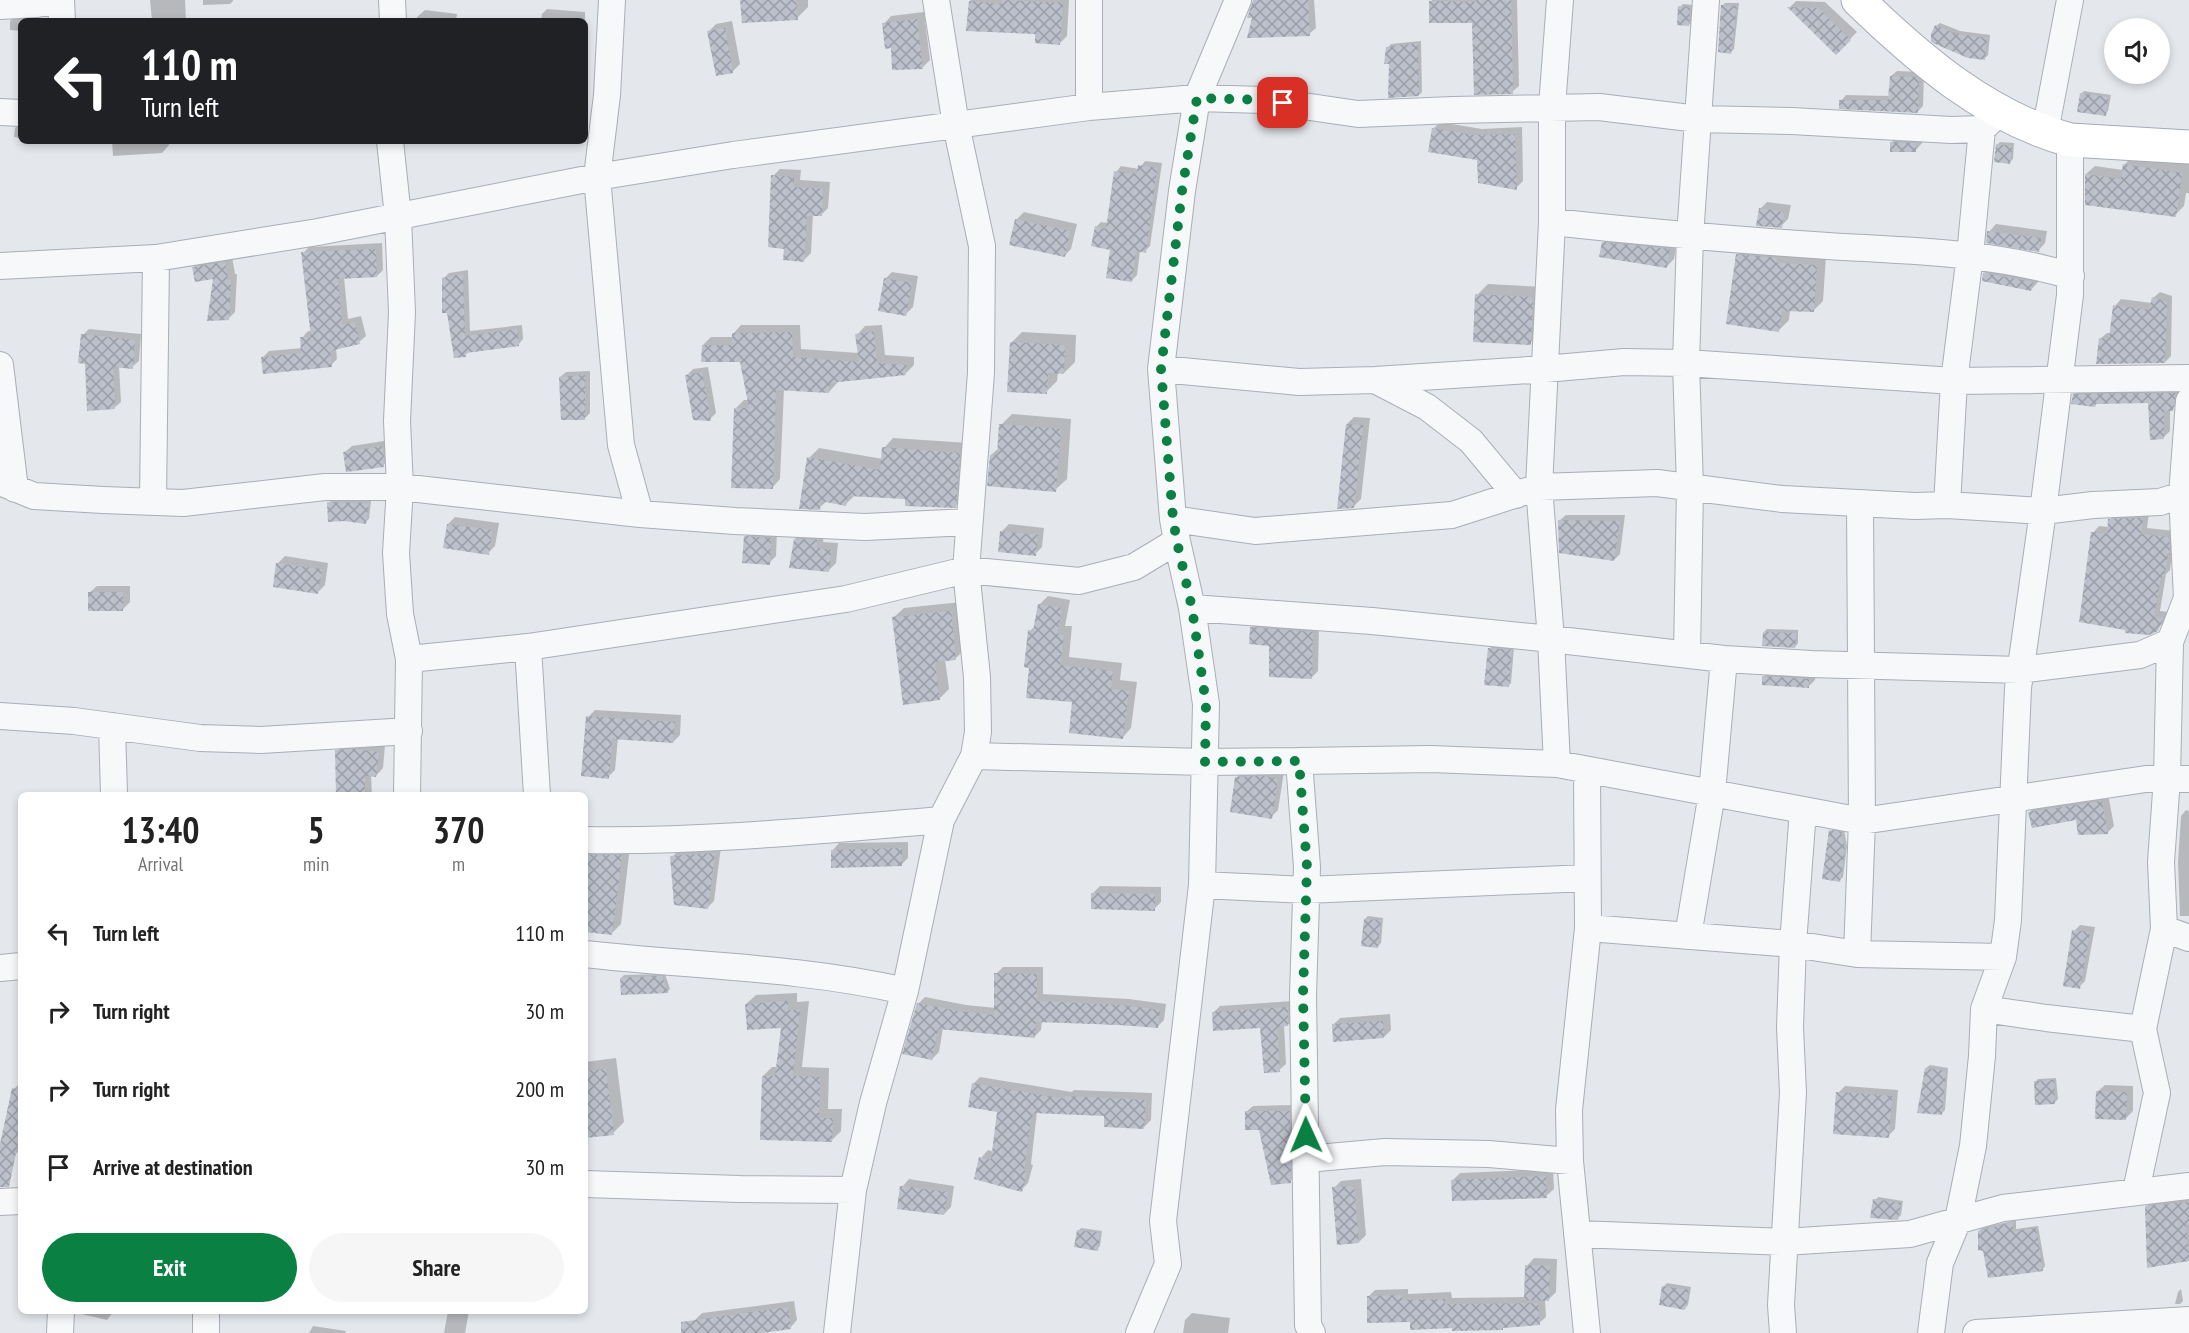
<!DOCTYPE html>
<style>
:root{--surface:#fff;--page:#f6f6f6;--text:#222;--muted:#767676;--accent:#0b8043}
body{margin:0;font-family:"PT Sans Narrow",sans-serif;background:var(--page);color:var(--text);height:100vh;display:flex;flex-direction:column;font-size:22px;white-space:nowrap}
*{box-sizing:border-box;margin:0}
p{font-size:20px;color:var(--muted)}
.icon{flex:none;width:33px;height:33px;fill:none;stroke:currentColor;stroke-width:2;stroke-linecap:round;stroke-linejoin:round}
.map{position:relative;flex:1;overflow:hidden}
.side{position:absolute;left:18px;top:792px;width:570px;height:522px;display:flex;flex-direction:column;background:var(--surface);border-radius:9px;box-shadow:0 3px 9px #0003}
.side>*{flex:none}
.hud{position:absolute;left:18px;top:18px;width:570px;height:126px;border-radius:9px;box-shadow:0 3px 9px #0003;background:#202124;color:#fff;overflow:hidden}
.controls{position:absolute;left:2104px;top:18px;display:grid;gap:12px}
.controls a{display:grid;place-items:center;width:66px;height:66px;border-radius:50%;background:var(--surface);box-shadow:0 3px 9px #0003;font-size:30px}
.pin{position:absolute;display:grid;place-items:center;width:51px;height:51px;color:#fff;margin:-26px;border-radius:12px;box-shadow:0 3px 9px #0006}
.me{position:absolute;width:66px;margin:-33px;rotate:359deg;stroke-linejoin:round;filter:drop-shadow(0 0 4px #0008)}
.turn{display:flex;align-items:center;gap:21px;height:126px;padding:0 24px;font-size:27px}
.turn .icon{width:78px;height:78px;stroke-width:2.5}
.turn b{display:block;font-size:42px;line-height:51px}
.eta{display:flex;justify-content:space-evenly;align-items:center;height:102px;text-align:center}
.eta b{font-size:36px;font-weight:700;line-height:42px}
.button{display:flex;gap:12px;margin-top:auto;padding:12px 24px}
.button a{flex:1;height:69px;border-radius:36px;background:var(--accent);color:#fff;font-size:24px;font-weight:700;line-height:69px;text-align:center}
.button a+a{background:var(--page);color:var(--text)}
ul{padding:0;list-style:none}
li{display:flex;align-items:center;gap:18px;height:78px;padding:0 24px}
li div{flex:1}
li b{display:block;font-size:22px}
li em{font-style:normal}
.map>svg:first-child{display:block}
</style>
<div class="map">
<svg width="2189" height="1333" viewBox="0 0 2189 1333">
<defs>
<pattern id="building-cross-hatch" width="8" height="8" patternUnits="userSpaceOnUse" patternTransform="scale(1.5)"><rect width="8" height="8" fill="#bbc0ca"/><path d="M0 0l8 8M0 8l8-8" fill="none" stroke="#989da6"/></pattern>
</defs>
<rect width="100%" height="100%" fill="#e4e7ec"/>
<path fill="#0003" d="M150 0H185L186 20 152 21Z
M203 0H233V1L230 4 203 5Z
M742 0H808V7L797 18Z
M971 0H1069L1067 36 1060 43 970 1Z
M1254 0H1314L1316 28 1309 34 1254 17Z
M1432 0H1517L1519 86 1512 92 1474 22 1430 2Z
M1796 1 1825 2 1857 32 1836 53 1790 7Z
M1725 3H1739L1734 49 1731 52 1722 6Z
M1683 4 1693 5 1692 22 1689 25 1680 7Z
M547 9 585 12V21H541L542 14Z
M425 10 457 14 456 21H417V17Z
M924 12 930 60 923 67 892 47 884 24 891 16Z
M36 13V21H21V31L10 30V21L17 14Z
M732 21 740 64 732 72 709 31 716 24Z
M1940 23 1960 31 1990 35 1988 55 1984 59 1936 26Z
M1421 41 1422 92 1419 95 1390 63 1388 48 1391 44Z
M1897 71 1922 72 1924 74 1923 106 1917 112 1841 101 1846 95 1890 96 1891 76Z
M21 81V97H18Z
M2084 91 2111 95 2108 111 2105 114 2081 94Z
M1440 122 1482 129 1522 127 1523 181 1516 188 1479 159 1433 129Z
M18 125H21V138L14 137 15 128Z
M1899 135 1923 136 1922 143 1915 151 1892 142Z
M112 141H169V145L162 153 113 156Z
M2000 142 2014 143 2013 159 2010 162 1997 145Z
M2133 156 2189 164V193H2186L2184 206 2175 215 2086 174 2095 166 2123 170 2124 165Z
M1145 161 1162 163 1150 246 1145 251H1140L1137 275 1132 280 1096 227 1101 222 1109 223 1116 172 1121 166 1139 169Z
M780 169 801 170 800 180 830 182 828 208 821 215 813 214 811 253 804 260 785 247 773 176Z
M1767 202 1791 205 1788 219 1781 226 1760 209Z
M1024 212 1077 224 1071 249 1064 256 1011 244 1017 219Z
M1996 224 2047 231 2045 243 2038 251 1989 232Z
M1610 236 1677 242 1674 259 1667 266 1603 243Z
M382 243 383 270 377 276 344 277 348 319 361 316 366 336 359 342 336 348 337 359 331 365 263 357 269 351 302 348V338L308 331H312L303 253 309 247Z
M1747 245 1826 256 1823 301 1813 311 1790 309 1789 320 1779 330 1737 255Z
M232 256 235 274H237L235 312 228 319 214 277 194 268 201 261Z
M1991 266 2040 275 2038 282 2031 290 1984 273Z
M468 270 470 331 522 325 523 339 518 345 470 351 465 355 444 278 449 273Z
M892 272 918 276 913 307 906 314 885 279Z
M1488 284 1544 287 1541 332 1530 343 1477 295Z
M2160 292 2172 296 2171 356 2165 362 2100 339 2107 333H2111L2115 306 2121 299 2152 303 2153 298Z
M741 325H800L801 349 859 353 857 335 865 326 882 325 885 355 914 357V365L906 373 837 380V383L829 392 784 389 780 479 772 488 736 408 744 400H749L741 361 703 345 711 337H733V334Z
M89 329 141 334 139 361 132 367 119 366 121 402 114 408 86 362 83 335Z
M1022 332 1076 335 1075 362 1064 373 1058 372 1057 381 1046 392 1011 343Z
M708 367 716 413 710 419 687 375 693 369Z
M590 371V413L585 418 560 377 566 372Z
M2182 387 2179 403 2170 410V431L2163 438 2149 402 2074 395 2081 389Z
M1012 414 1071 419 1067 479 1055 490 991 455 999 448 1001 425Z
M1354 417 1370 418 1361 499 1354 506 1347 424Z
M893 438 969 443 965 496 955 506 907 498 855 495 846 504 827 501 819 508 809 458 819 448 883 459 884 448Z
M390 440 391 458 383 465 344 453 352 446Z
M332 499 371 501 369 519 365 522 329 503Z
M2116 513H2149L2147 528 2175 531 2170 570 2166 574 2160 611 2169 612 2164 622 2157 629 2093 533 2099 526 2109 527 2110 520Z
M1566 515H1625L1620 554 1614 560 1560 520Z
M455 517 499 523 495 546 488 553 448 524Z
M1009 524 1044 528 1042 547 1035 554 1002 531Z
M752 530 777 531 776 556 769 563 745 537Z
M802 532 824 533 823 542 838 543 836 563 829 570 795 539Z
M285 556 328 563 325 585 318 592 277 564Z
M97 586H130V602L123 609 89 593Z
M1048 596 1070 600 1065 626H1072L1069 657 1122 663 1120 680 1137 682 1131 728 1123 737 1030 666V631L1036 625 1039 605Z
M961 602 966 648 956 658 945 659 949 689 939 699 894 617 904 608Z
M1257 622 1319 626 1318 671 1312 677 1271 644 1251 628Z
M1767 629 1798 630V643L1795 647 1764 632Z
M1493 645 1514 647 1511 683 1508 686 1490 648Z
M1771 670 1816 672 1815 680 1808 687 1763 677Z
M595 710 681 715 680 735 673 742 618 738 615 770 608 777 588 717Z
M344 744 385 745 383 768 376 776 371 775 372 795H337V751Z
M1244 770 1284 772 1278 810 1271 817 1237 777Z
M2108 794 2114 826 2107 833 2078 819 2030 812 2037 805Z
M2186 810 2189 811V916H2180L2178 862 2181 816Z
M1834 828 1844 830 1847 846 1843 877 1840 880 1831 831Z
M585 841 630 846 621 924 611 934 585 931Z
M908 842V858L901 865 832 851 839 843Z
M721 847 714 901 708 907 672 857 678 851Z
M1100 886 1161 887V902L1154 909 1093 893Z
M1368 916 1383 918 1381 943 1378 946 1365 919Z
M2080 925 2095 927 2085 981 2079 987 2074 931Z
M1003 967H1043V994L1129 999 1166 1004 1164 1020 1157 1027 1042 1021 1041 1030 1034 1037 943 1028 939 1052 932 1059 918 1004 925 997 966 1005 996 1008V974Z
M665 974 670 989 667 992 621 978 624 975Z
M797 993V1002L809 1001 802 1067 829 1068 828 1109H842L841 1131 832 1140 763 1076 772 1067H778L782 1026 746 1004 756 995Z
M1294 1001 1295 1018 1288 1025H1284L1286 1064 1279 1070 1262 1026 1214 1012 1220 1006Z
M1390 1014 1391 1030 1384 1037 1333 1025 1340 1018Z
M616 1058 624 1122 613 1133 585 1137V1062Z
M1930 1065 1948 1068 1945 1110 1942 1113 1926 1068Z
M980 1077 1072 1092 1074 1090 1152 1093 1151 1120 1144 1127 1106 1115 1037 1112 1031 1164 1033 1165 1028 1183 1021 1190 981 1158 988 1150 994 1152 999 1111 973 1084Z
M2056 1078 2058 1099 2055 1102 2035 1082 2038 1079Z
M20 1083 21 1148 15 1155 0 1152 14 1089Z
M2105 1085 2133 1086V1111L2126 1118 2097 1092Z
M1845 1086 1898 1090 1895 1129 1888 1136 1838 1093Z
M1295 1105 1296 1175 1290 1181 1260 1128 1246 1112 1253 1106Z
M1553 1169 1554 1189 1546 1196 1453 1180 1460 1173Z
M909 1179 954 1186 951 1207 944 1214 902 1187Z
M1361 1179 1366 1235 1359 1242 1334 1188 1341 1181Z
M1878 1197 1903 1201 1901 1215 1898 1218 1875 1200Z
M2189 1198V1260L2149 1266 2146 1207 2152 1201Z
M2016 1220V1229L2038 1226 2045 1266 2042 1270 1979 1231 1982 1228Z
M1081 1228 1102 1231 1100 1246 1097 1249 1078 1231Z
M1534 1258 1557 1259 1556 1292 1549 1299H1545L1546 1317 1539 1323 1505 1326 1502 1329 1454 1326 1411 1320 1368 1297 1375 1290 1408 1289V1294L1451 1292 1452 1298 1526 1297 1527 1266Z
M1667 1283 1691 1287 1688 1305 1685 1308 1664 1286Z
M2181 1289 2183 1301 2180 1304H2175L2178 1292Z
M794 1301 797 1320 790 1328 751 1333H697L695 1320 702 1313Z
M77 1311H114L107 1320 77 1313Z
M448 1311H469L465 1333H444Z
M1192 1313 1230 1318 1228 1333H1183L1185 1320Z
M313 1326 346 1331 345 1333H309Z"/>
<path fill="url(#building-cross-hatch)" d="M740 0H796L798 20 742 23Z
M1002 0 1063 3 1060 45 1035 43V34L966 31 969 1 1002 4Z
M1253 0H1308L1310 36 1247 38 1252 18H1247Z
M1476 0H1511L1513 94 1474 95 1472 23H1429V1L1476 2Z
M1721 5 1737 6 1731 54 1718 52Z
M1678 6 1690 7 1689 26 1677 25Z
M1787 7 1818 8 1851 40 1836 55Z
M917 19 923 69 892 70 891 48 885 49 882 23Z
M1935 25 1956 34 1987 38 1985 60 1968 58 1933 43 1931 41V34Z
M725 28 733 73 716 76 707 31Z
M1418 43 1419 96 1388 98 1389 64H1384L1386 47Z
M1890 76 1916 77 1919 80 1918 113 1839 109V100H1888Z
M2080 93 2108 97 2106 116 2077 112Z
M1432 128 1474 135 1515 134 1517 190 1478 183 1477 160 1428 152Z
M1890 142 1916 143V152H1890Z
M1996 144 2012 146 2010 164 1994 162Z
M2123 164 2182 173 2176 217 2085 205V174L2121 179Z
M1138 165 1157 168 1146 253 1136 251 1132 282 1106 278 1110 250 1091 246 1095 226 1106 229 1114 171 1137 174Z
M771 175 794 177V187L823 189 822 216H807L804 262 783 260 784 249 768 247Z
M1759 208 1784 212 1782 228 1756 226Z
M1015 219 1070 231 1065 257 1009 245Z
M1987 231 2041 238 2039 252 1986 243Z
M1602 242 1670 249 1667 268 1599 257Z
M376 249 377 277 338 279 342 325 355 322 360 344 330 351 332 367 263 374 261 357 301 353 300 337H311L301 252Z
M1736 254 1777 258V263L1817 265 1814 312 1782 311 1779 332 1726 324Z
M225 262 228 280H231L229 320 207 321 213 279 195 282 192 267Z
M1983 273 2033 282 2031 291 1982 281Z
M463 274 465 336 517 329 519 346 466 353V357L454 358 447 313H442V278Z
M884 278 912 283 906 316 878 311Z
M1475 294 1533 297 1531 345 1473 342Z
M2152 297 2167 302 2165 363 2096 364 2099 338 2109 339 2113 305 2149 310Z
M792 332 793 357 859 362 855 334 874 332 877 363 906 365V375L830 383 829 393 776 390 773 489 731 488 734 408H749L740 362H701L702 345H732V333Z
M81 334 135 340 133 369 113 367 115 409 87 411 85 364 78 363Z
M1010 342 1065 345 1064 374 1048 373 1047 394 1007 392Z
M702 372 711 421 693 420 685 375Z
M585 375V420H561L559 377Z
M2176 393 2173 411H2164V439L2150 440 2148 403 2096 404 2095 407 2071 404 2073 394Z
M999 424 1061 429 1056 492 987 486 990 455H997Z
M1346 424 1363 425 1354 508 1337 509Z
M383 446 384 467 346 472 343 452Z
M882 447 960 453 956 508 905 506V499L848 496 846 506 821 501 820 510 799 509 807 457 880 470Z
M327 502 369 503 366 524 344 521 328 522Z
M2138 518 2143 519 2141 534 2169 537 2170 555 2168 554 2164 578 2161 577 2154 617 2163 618 2158 631 2149 635 2125 633V630L2079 622 2091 532 2107 534 2108 519Z
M1558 520 1620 521 1614 561 1559 553Z
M447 524 492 530 489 555 443 548Z
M1000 531 1038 535 1036 556 998 552Z
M744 536 771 538 770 565 742 563Z
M794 539 817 540V548L831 550 829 572 789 568Z
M276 563 322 569 318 594 273 587Z
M88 592H123V611H88Z
M1038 604 1062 608 1057 634 1064 635 1060 665 1113 671 1111 689 1129 691 1123 739 1069 733 1072 702 1026 698 1029 668 1024 667 1028 630 1033 631Z
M951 611 956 660 935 662 940 700 903 705 892 617Z
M1250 627 1313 632 1312 679 1269 677V646L1249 644Z
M1763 632 1796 633 1795 648 1762 646Z
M1488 648 1512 650 1509 687 1484 685Z
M1762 676 1809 679V688L1762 685Z
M586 716 675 722 673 743 612 739 609 779 581 776Z
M353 749 379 752 376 777 365 776V795H336L335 750Z
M1263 776 1278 779 1272 819 1230 812 1235 777Z
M2102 801 2108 834 2078 835 2076 820 2032 828 2028 812Z
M1829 830 1841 832 1845 850 1840 882 1822 879Z
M902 848V866L831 868V850Z
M715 853 708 909 674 905 670 856Z
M585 855H622L612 935 585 932Z
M1091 893 1155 894V911L1091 909Z
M1364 919 1381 920 1378 948 1361 946Z
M2072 930 2090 932 2080 989 2063 986Z
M994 973 1037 974V1001L1122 1005 1160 1010 1158 1028 1121 1025 1036 1022 1035 1038 938 1029 932 1060 902 1054 917 1003 958 1011 994 1015Z
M656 976H662L668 993 621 995 620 978Z
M788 1001V1010H800L793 1076 820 1077 819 1118H833L832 1142 760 1140 762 1076H775L781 1028 747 1030 745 1004Z
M1288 1007V1026L1277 1027 1280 1072 1264 1073 1260 1028 1213 1031 1212 1012Z
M1383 1021 1384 1038 1333 1042 1332 1024Z
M1925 1068 1946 1071 1942 1115 1917 1113Z
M606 1069 614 1135 585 1138V1071Z
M2054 1080 2055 1104 2035 1105 2034 1081Z
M972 1083 1065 1099V1096L1146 1100 1144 1129 1104 1127V1116L1033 1113 1032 1118H1031L1024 1171 1027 1172 1022 1192 974 1179 979 1157 991 1160 997 1112 968 1107Z
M12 1088 21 1090V1128L9 1187H0V1144Z
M2096 1091 2127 1092 2126 1120 2095 1119Z
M1836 1092 1892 1096 1889 1138 1833 1134Z
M1245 1111H1290L1291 1183 1271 1185 1259 1130H1245Z
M1546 1176 1547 1198 1452 1201 1451 1180Z
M900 1186 948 1192 944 1215 897 1209Z
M1354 1186 1359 1243 1337 1245 1332 1187Z
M1873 1199 1901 1203 1898 1220 1870 1218Z
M2189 1202V1224L2186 1225 2189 1261 2147 1268 2145 1206Z
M2013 1222V1231L2036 1228 2043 1271 1988 1278 1983 1251 1978 1250V1231Z
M1077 1230 1100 1233 1098 1251 1074 1247Z
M1525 1265 1550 1266 1549 1301 1524 1300Z
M1662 1286 1689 1290 1685 1310 1659 1305Z
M1402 1295V1300L1445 1299V1304L1538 1303 1540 1325 1503 1328V1330L1452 1331V1328L1410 1330V1322L1367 1323V1296Z
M788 1307 791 1329 762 1333H681V1322Z"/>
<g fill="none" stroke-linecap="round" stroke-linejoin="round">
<defs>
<path id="street" d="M61 0 62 21
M392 0 393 21
M612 0 607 95 597 177 621 445 640 514
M1089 0V107
M0 6 37 4 60 0
M0 112 21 113
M2045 132 2070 0
M390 141 398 217 402 312 397 421 400 487 396 553 400 614 409 659 407 795
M1552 222C1644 232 1736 240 1828 246 1910 251 1993 252 2071 276
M0 266 156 258 318 232 597 177 733 155 1089 107 1197 98 1263 100 1358 114 1453 110 1599 107 1698 119 1792 121 1951 130 1982 129 1999 113
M0 365 15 489
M1161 369 1299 382 1375 380 1545 369 1624 362 1686 363 1954 381 2189 378
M1375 380 1427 407 1471 441 1516 495
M0 482 34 496 103 500 183 503 325 487H400L640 514 735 521 865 527 969 522
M153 501 156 258
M1947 505 1954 381 1970 255 1982 129
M1173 519 1255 531 1452 515 1539 487 1657 483 1782 499 1915 506 1947 505 2043 511 2093 505 2160 502 2182 495 2189 496
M1192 608 1372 621 1551 639 1724 659 1811 664 2020 670 2140 655 2170 642
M528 647 537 795
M1687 654 1690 487 1686 363 1690 237 1706 0
M409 659 528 647 846 599 966 570 1079 581 1134 567 1177 541
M0 716 74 721 200 738 261 740 409 731
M112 726 114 795
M974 756 1205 762 1299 761 1307 867 1303 995 1308 1325 1312 1333
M1299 761 1431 759 1557 764 1862 821 2146 779H2189
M1557 764 1551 639 1539 487 1552 222V107L1560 0
M585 840C704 842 822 830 941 820
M1202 885 1306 890 1587 878
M1588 928 1793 944 1857 954 2003 957
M2164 929 2189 938
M1688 936 1712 793 1724 659
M585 954C692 966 800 967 905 991
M1857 954 1862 821 1860 503
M0 968 21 966
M1984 1009 2046 1018 2143 1029
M1306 1159 1385 1152 1489 1154 1570 1161
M585 1184 740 1189 853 1190
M2136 1191 2157 1093 2143 1029 2164 929 2161 862 2167 778 2170 642 2187 598 2182 495 2189 401
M0 1202 21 1201
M1577 1234 1784 1242 1910 1234 2003 1208 2189 1186
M60 1333 61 1311
M206 1333V1311
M837 1333 853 1190 873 1103 905 991 941 820 974 756 978 732 977 677 966 570 981 373 982 246 956 125 936 0
M1139 1333 1168 1264 1163 1221 1202 885 1206 704 1192 608 1177 541 1173 519 1161 369 1182 191 1197 98 1238 0
M1587 1333 1570 1161 1569 1110 1588 928 1587 770
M1783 1333 1781 1305 1793 1093 1790 1027 1793 944 1803 810
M1931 1333 1940 1263 1958 1220 1973 1146 1982 1056 1984 1009 2003 957 2008 920 2018 688 2043 511 2070 295V140
M1976 1333 2189 1320"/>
<path id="primary" d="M1858 0C1919 59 1986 117 2070 140L2189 147"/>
</defs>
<use href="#street" stroke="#a9aeb7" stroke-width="28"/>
<use href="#primary" stroke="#a3abb8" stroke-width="35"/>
<use href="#street" stroke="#f7f8fa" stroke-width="26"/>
<use href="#primary" stroke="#fff" stroke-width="33"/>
</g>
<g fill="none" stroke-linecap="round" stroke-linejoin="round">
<path stroke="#0b8043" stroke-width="10" stroke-dasharray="0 18" d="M1283 103 1263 100 1197 98 1182 191 1161 369 1173 519 1177 542 1192 608 1206 704 1205 762 1299 761 1307 867 1303 995 1306 1135"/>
</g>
</svg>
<div class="controls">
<a><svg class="icon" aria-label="sound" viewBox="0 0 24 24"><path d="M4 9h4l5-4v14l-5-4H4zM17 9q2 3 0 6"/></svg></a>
</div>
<div class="pin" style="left:1283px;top:103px;background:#d93025"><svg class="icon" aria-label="arrive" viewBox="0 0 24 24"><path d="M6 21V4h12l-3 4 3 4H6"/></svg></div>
<svg class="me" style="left:1306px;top:1135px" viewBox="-20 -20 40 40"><path d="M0-17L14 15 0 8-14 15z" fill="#0b8043" stroke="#fff" stroke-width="4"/></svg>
<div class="hud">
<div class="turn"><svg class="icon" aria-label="left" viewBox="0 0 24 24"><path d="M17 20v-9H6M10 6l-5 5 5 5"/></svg><div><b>110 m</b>Turn left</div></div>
</div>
<section class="side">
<div class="eta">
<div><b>13:40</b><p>Arrival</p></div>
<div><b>5</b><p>min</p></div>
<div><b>370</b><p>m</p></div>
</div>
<ul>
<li><svg class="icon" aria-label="left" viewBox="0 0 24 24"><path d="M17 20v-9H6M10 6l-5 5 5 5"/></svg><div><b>Turn left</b></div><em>110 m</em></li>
<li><svg class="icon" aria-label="right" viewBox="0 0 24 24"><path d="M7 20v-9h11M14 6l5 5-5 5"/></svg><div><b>Turn right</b></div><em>30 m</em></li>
<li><svg class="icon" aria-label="right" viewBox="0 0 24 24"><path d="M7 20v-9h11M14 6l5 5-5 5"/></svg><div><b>Turn right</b></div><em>200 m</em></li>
<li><svg class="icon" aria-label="arrive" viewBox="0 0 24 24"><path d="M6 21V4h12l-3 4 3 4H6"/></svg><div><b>Arrive at destination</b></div><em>30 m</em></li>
</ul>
<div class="button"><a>Exit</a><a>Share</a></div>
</section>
</div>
